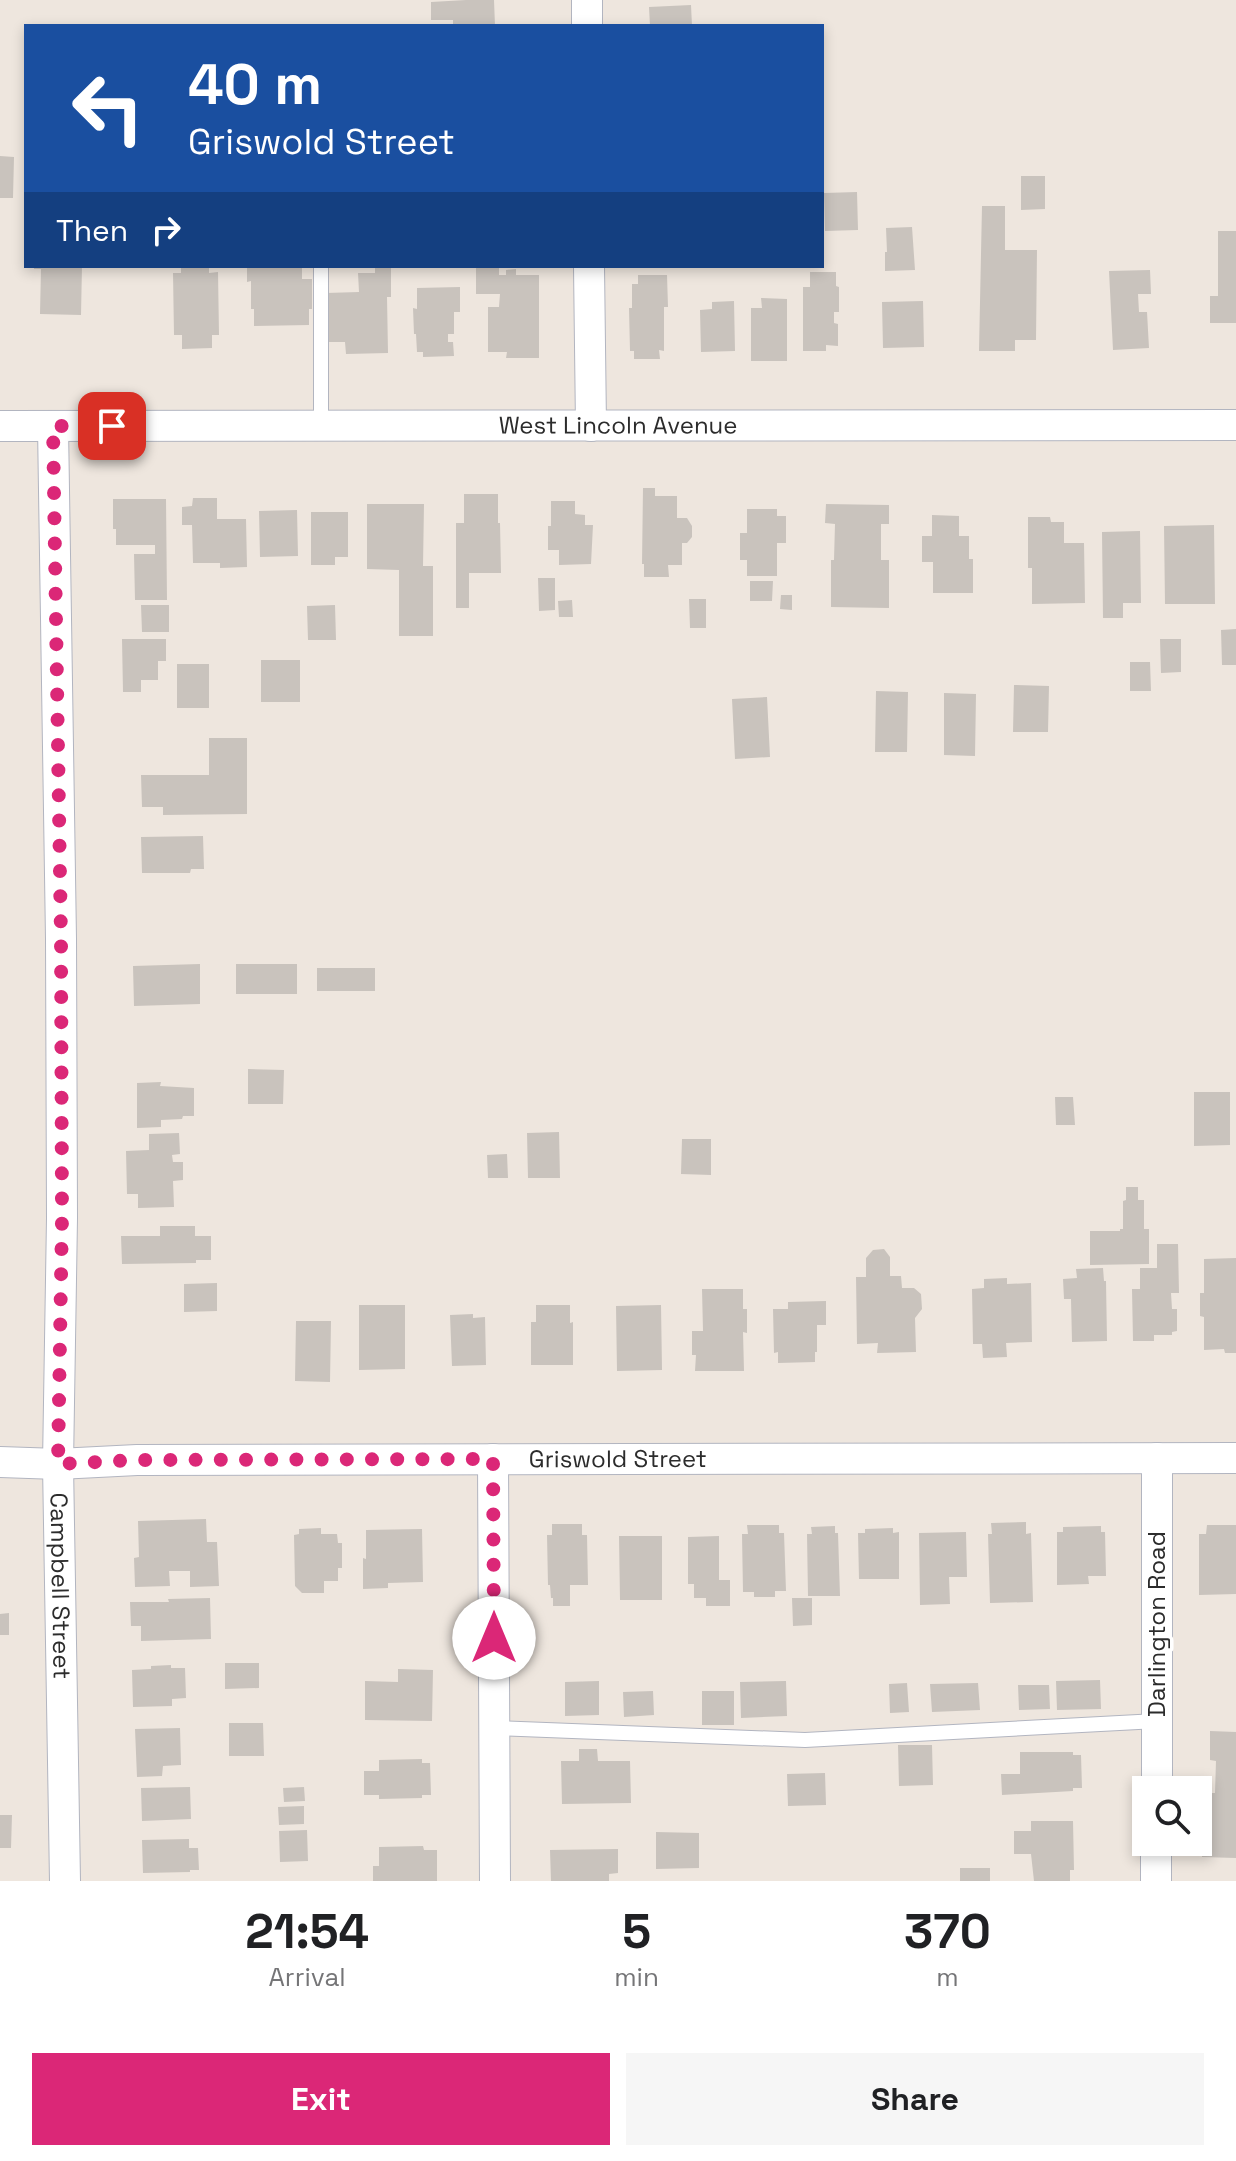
<!DOCTYPE html>
<style>
:root{--surface:#fff;--page:#f6f6f6;--text:#202124;--muted:#757577;--accent:#db2777}
body{margin:0;font-family:"Space Grotesk",sans-serif;background:var(--page);color:var(--text);height:100vh;display:flex;flex-direction:column;font-size:30px;white-space:nowrap}
*{box-sizing:border-box;margin:0}
p{font-size:26px;color:var(--muted)}
.icon{flex:none;width:44px;height:44px;fill:none;stroke:currentColor;stroke-width:2;stroke-linecap:round;stroke-linejoin:round}
.map{position:relative;height:1881px;overflow:hidden}
.details{display:flex;flex-direction:column;background:var(--surface);flex:1}
.details>*{flex:none}
.guide{position:absolute;left:24px;top:24px;width:800px;height:244px;border-radius:0px;box-shadow:0 4px 12px #0003;background:#1a4fa0;color:#fff;overflow:hidden}
.buttons{position:absolute;left:1132px;top:1776px;display:grid;gap:16px}
.buttons a{display:grid;place-items:center;width:80px;height:80px;border-radius:0px;background:var(--surface);box-shadow:0 4px 12px #0003;font-size:40px}
.pin{position:absolute;display:grid;place-items:center;width:68px;height:68px;color:#fff;margin:-34px;border-radius:16px;box-shadow:0 4px 12px #0006}
.me{position:absolute;width:88px;margin:-44px;rotate:0deg;stroke-linejoin:round;filter:drop-shadow(0 0 6px #0008)}
.turn{display:flex;align-items:center;gap:28px;height:168px;padding:0 32px;font-size:36px}
.turn .icon{width:104px;height:104px;stroke-width:2.5}
.turn b{display:block;font-size:56px;line-height:68px}
.then{display:flex;align-items:center;height:76px;padding:0 32px;background:#0003;gap:16px;font-size:30px}
.eta{display:flex;justify-content:space-evenly;align-items:center;height:136px;text-align:center}
.eta b{font-size:48px;font-weight:700;line-height:56px}
.cta{display:flex;gap:16px;margin-top:auto;padding:16px 32px}
.cta a{flex:1;height:92px;border-radius:0px;background:var(--accent);color:#fff;font-size:32px;font-weight:700;line-height:92px;text-align:center}
.cta a+a{background:var(--page);color:var(--text)}
.map>svg:first-child{display:block}
</style>
<div class="map">
<svg width="1236" height="1881" viewBox="0 0 1236 1881">
<rect width="100%" height="100%" fill="#eee6de"/>
<path fill="#c9c3bd" d="M466 0H494L495 26H453V20H431V2Z
M691 5 692 26H650L649 7Z
M0 156 14 157 13 198H0Z
M1021 176H1045V209L1021 210Z
M857 192 858 230 825 231 824 193Z
M982 206H1005V250H1037L1036 340H1015V351H979Z
M912 227 915 270 885 271V252H887L886 228Z
M1218 231H1236V323H1210V296H1218Z
M34 266H82L81 315 40 314 41 269H34Z
M181 266H209V273L218 272 219 335H212V348L182 349V335H174L173 273H181Z
M247 266H302V279H312V309H309V325L254 326V309H251V281L247 282Z
M476 266H499V275H506V270L516 269V275H539V358H506L507 352H488V307H499L500 294H476Z
M391 267V297H387L388 353 346 354 345 342H327L326 293 359 292 358 273H375V268Z
M1150 270 1151 294H1138L1139 312H1147L1149 348 1113 350 1109 271Z
M810 272H836V286L839 287V312H834V323L838 324V346L826 345V351H803V287H810Z
M638 275H667L668 307H664V351L659 350 660 359H634V351H630L629 308H632V284H638Z
M460 287V312H454V334H448V342H453L454 356 423 357V352H417L416 334H414L413 308 417 309V288Z
M761 298 787 299V361H751V308H762Z
M734 301 735 351 701 352 700 310 712 309V302Z
M923 301 924 347 883 348 882 302Z
M643 488H655V496H677V518H687L692 526V537L687 543H682V565H668L669 577H644V564H642Z
M464 494H498V523H500L501 573H469V608H456V523H464Z
M193 498H217V519H246L247 567 220 568V563H193L192 525H182V507L192 506Z
M113 499H166L167 600H135L134 554H155V545H116V529H113Z
M551 501H575V514L585 515V525H593L591 564 559 565V550H548V526H551Z
M367 504H424L423 566H433V636H399V570L367 569Z
M826 504 889 505V524H881V560H889V608L831 607V560H834L835 524 825 523Z
M747 509H777V516H786V543H777V576H747V560H740V533H747Z
M297 510 298 556 260 557 259 511Z
M311 512H348V557H335V565H311Z
M932 515 959 516V536H969V559H973V593H933V562H922V536H932Z
M1028 517H1050L1051 522H1064V543H1084L1085 603 1032 604V568H1028Z
M1214 525 1215 604H1165L1164 526Z
M1140 531 1141 603H1123V618H1103L1102 532Z
M538 578H555V610L539 611Z
M750 581H773L772 601H750Z
M781 595H792V610L780 609Z
M689 599H706V628H690Z
M572 600 573 617H559L558 601Z
M141 605H169V632H142Z
M335 605 336 640H308L307 606Z
M1236 629V665H1222L1221 630Z
M122 639H166V661H158V680H141V692H123Z
M1160 639H1181V672L1161 673Z
M261 660H300V702H261Z
M1130 662H1150L1151 691H1130Z
M177 664H209V708H177Z
M1014 685 1049 686 1048 732H1013Z
M876 691 908 692 907 752H875Z
M944 693 976 694 975 756 944 755Z
M767 697 770 757 735 759 732 699Z
M209 738H247V814L163 815V807H142L141 775H209Z
M203 836 204 869H191L190 873H142L141 837Z
M200 964V1004L134 1006 133 966Z
M236 964H297V994H236Z
M317 968H375V991H317Z
M248 1069 284 1070 283 1104H248Z
M161 1082 160 1086 194 1088V1116H183L182 1119 161 1120V1127L137 1128V1083Z
M1194 1092H1230V1145L1194 1146Z
M1055 1097H1073L1075 1125H1056Z
M559 1132 560 1178H528L527 1133Z
M179 1133 180 1154 172 1155 173 1162H183V1180L173 1181 174 1207 138 1208V1194H127L126 1151 149 1150V1134Z
M682 1139H711V1175L681 1174Z
M507 1154 508 1178H488L487 1155Z
M1126 1187H1138V1200H1144V1229H1149V1264L1090 1265V1231H1120V1229H1123V1201L1126 1200Z
M160 1226H195V1236H211V1260H196V1263L122 1264 121 1236H160Z
M1157 1244H1178L1179 1293H1171L1172 1309H1177V1331L1172 1332V1335H1154V1341H1133L1132 1289H1140V1268H1157Z
M884 1249 890 1257V1276H901L902 1288H914L921 1294 922 1309 915 1318 916 1352 877 1353 878 1343 857 1344 856 1277H866V1258L873 1250Z
M1236 1258V1353H1225L1224 1349 1204 1350V1317L1200 1316V1293H1204V1259Z
M1103 1268 1104 1281H1106L1107 1341 1072 1342 1071 1299H1064L1063 1279 1077 1278 1076 1269Z
M1007 1278V1284L1031 1283 1032 1342 1006 1343 1007 1357 983 1358 982 1344H973L972 1289 984 1288V1279Z
M217 1283V1311L184 1312V1284Z
M702 1289H743V1309H747V1333L743 1332 744 1371H695L696 1355H692V1331H703Z
M826 1301V1325H817V1352H815V1362L778 1363V1352L774 1353 773 1309H788V1302Z
M359 1305H405V1369L359 1370Z
M536 1305H570V1323L573 1322V1365H531V1322H536Z
M661 1305 662 1370 617 1371 616 1306Z
M473 1314V1318L485 1317 486 1365 452 1366 450 1315Z
M296 1321H331L330 1382 295 1381Z
M206 1519 207 1542H217L219 1586 190 1587V1571H169L170 1586 135 1587 134 1558 139 1557 138 1521Z
M1026 1522V1534L1031 1533 1033 1602 990 1603 988 1534H992L991 1523Z
M552 1524H582V1535H587L588 1585H570V1606H553V1598H551L550 1585H548L547 1535H552Z
M747 1525H779V1533H784L786 1591H775V1597H754V1592H743L742 1534H748Z
M1207 1525H1236V1594L1199 1595V1534H1206Z
M835 1526V1533H838L840 1596H808L807 1534H812L811 1527Z
M1101 1526V1532H1105L1106 1576H1088L1089 1584 1057 1585V1532H1063V1527Z
M321 1528V1534H337L338 1543H342V1568H338V1581H324V1593H302L295 1586 294 1535 299 1534V1529Z
M893 1528V1533L899 1532V1579H859L858 1533H865V1529Z
M422 1529 423 1582 388 1583V1588L363 1589V1558L366 1559V1530Z
M966 1532 967 1577H949L950 1604 920 1605 919 1533Z
M619 1536H662V1600H620Z
M719 1536V1580H730V1606H706V1598H694V1584H688V1537Z
M210 1598 211 1639 141 1641V1626H131L130 1602H169L168 1599Z
M792 1598H812V1625L793 1626Z
M9 1613V1635H0V1614Z
M225 1663H259V1688L225 1689Z
M171 1665V1668H185L186 1698 172 1699V1706L133 1707 132 1670 151 1669V1666Z
M398 1669 433 1670 432 1721 365 1720V1681L398 1682Z
M1100 1680 1101 1709 1057 1710 1056 1681Z
M599 1681V1715L565 1716V1682Z
M786 1681 787 1716 741 1718 740 1682Z
M907 1683 909 1712 890 1713 889 1684Z
M978 1683 980 1710 932 1712 930 1684Z
M1018 1685H1049L1050 1709 1019 1710Z
M653 1691 654 1715 624 1717 623 1692Z
M702 1691H734V1725H702Z
M229 1723H263L264 1756H229Z
M180 1728 181 1765 163 1766 162 1776 137 1777 135 1729Z
M1210 1731 1236 1732V1858L1202 1857V1793H1215L1216 1761 1210 1760Z
M898 1745H932L933 1785 899 1786Z
M579 1749H597L598 1761H630L631 1803 562 1804 561 1761H579Z
M1020 1752H1073V1755H1081L1082 1788H1073V1791L1002 1795 1001 1774H1020Z
M422 1759V1763H430L431 1795H422V1798L379 1799V1795H364V1771H379V1760Z
M825 1773 826 1805 788 1806 787 1774Z
M190 1787 191 1819 142 1821 141 1788Z
M304 1787 305 1801 284 1802 283 1788Z
M304 1806V1824L279 1825 278 1807Z
M0 1815H12L11 1848H0Z
M1031 1821H1073L1074 1870H1070V1881H1034L1031 1854H1014V1831H1031Z
M307 1830 308 1861 280 1862 279 1831Z
M656 1832 699 1833V1868L656 1869Z
M189 1839V1848H198L199 1870H190V1872L143 1873 142 1840Z
M423 1846 424 1850H437V1881H373V1866H379V1847Z
M618 1849V1873L609 1874V1881H551L550 1850Z
M960 1868H990V1881H960Z"/>
<g fill="none" stroke-linecap="round" stroke-linejoin="round">
<defs>
<path id="service" d="M321 426V266
M494 1728 805 1740 1157 1721"/>
<g id="minor">
<path d="M587 0V26"/>
<path d="M589 266 591 426"/>
<path id="s1" d="M0 426 1236 425"/>
<path id="s2" d="M53 426 61 939 62 1218 58 1464 65 1881"/>
<path d="M493 1459 495 1881"/>
<path id="s3" d="M0 1462 58 1464 137 1460 1236 1458"/>
<path d="M1157 1790V1458"/>
<path d="M1156 1881V1842"/>
</g>
</defs>
<use href="#service" stroke="#b2b5c0" stroke-width="16"/>
<use href="#minor" stroke="#b2b5c0" stroke-width="32"/>
<use href="#service" stroke="#fff" stroke-width="14"/>
<use href="#minor" stroke="#fff" stroke-width="30"/>
</g>
<g fill="none" stroke-linecap="round" stroke-linejoin="round">
<path stroke="#db2777" stroke-width="14" stroke-dasharray="0 25.2" d="M112 426H53L61 939 62 1218 58 1464 137 1460 493 1459 494 1638"/>
</g>
<g text-anchor="middle" stroke-width="7" stroke-linejoin="round" paint-order="stroke">
<g font-size="24" fill="#2c2c2c" stroke="#fff">
<text dy="8" stroke="none"><textPath href="#s1" startOffset="618">West Lincoln Avenue</textPath></text>
<text dy="8" stroke="none"><textPath href="#s3" startOffset="618">Griswold Street</textPath></text>
<text dy="8" stroke="none"><textPath href="#s2" startOffset="1160">Campbell Street</textPath></text>
<text transform="translate(1157 1624) rotate(-90)" y="8">Darlington Road</text>
</g>
</g>
</svg>
<div class="buttons">
<a><svg class="icon" aria-label="search" viewBox="0 0 24 24"><circle cx="10" cy="10" r="6"/><path d="M15 15l6 6"/></svg></a>
</div>
<div class="pin" style="left:112px;top:426px;background:#d93025"><svg class="icon" aria-label="arrive" viewBox="0 0 24 24"><path d="M6 21V4h12l-3 4 3 4H6"/></svg></div>
<svg class="me" style="left:494px;top:1638px" viewBox="-20 -20 40 40"><circle r="19" fill="#fff"/><path d="M0-13L10 11 0 6-10 11z" fill="#db2777"/></svg>
<div class="guide">
<div class="turn"><svg class="icon" aria-label="left" viewBox="0 0 24 24"><path d="M17 20v-9H6M10 6l-5 5 5 5"/></svg><div><b>40 m</b>Griswold Street</div></div>
<div class="then">Then<svg class="icon" aria-label="right" viewBox="0 0 24 24"><path d="M7 20v-9h11M14 6l5 5-5 5"/></svg></div>
</div>
</div>
<section class="details">
<div class="eta">
<div><b>21:54</b><p>Arrival</p></div>
<div><b>5</b><p>min</p></div>
<div><b>370</b><p>m</p></div>
</div>
<div class="cta"><a>Exit</a><a>Share</a></div>
</section>
